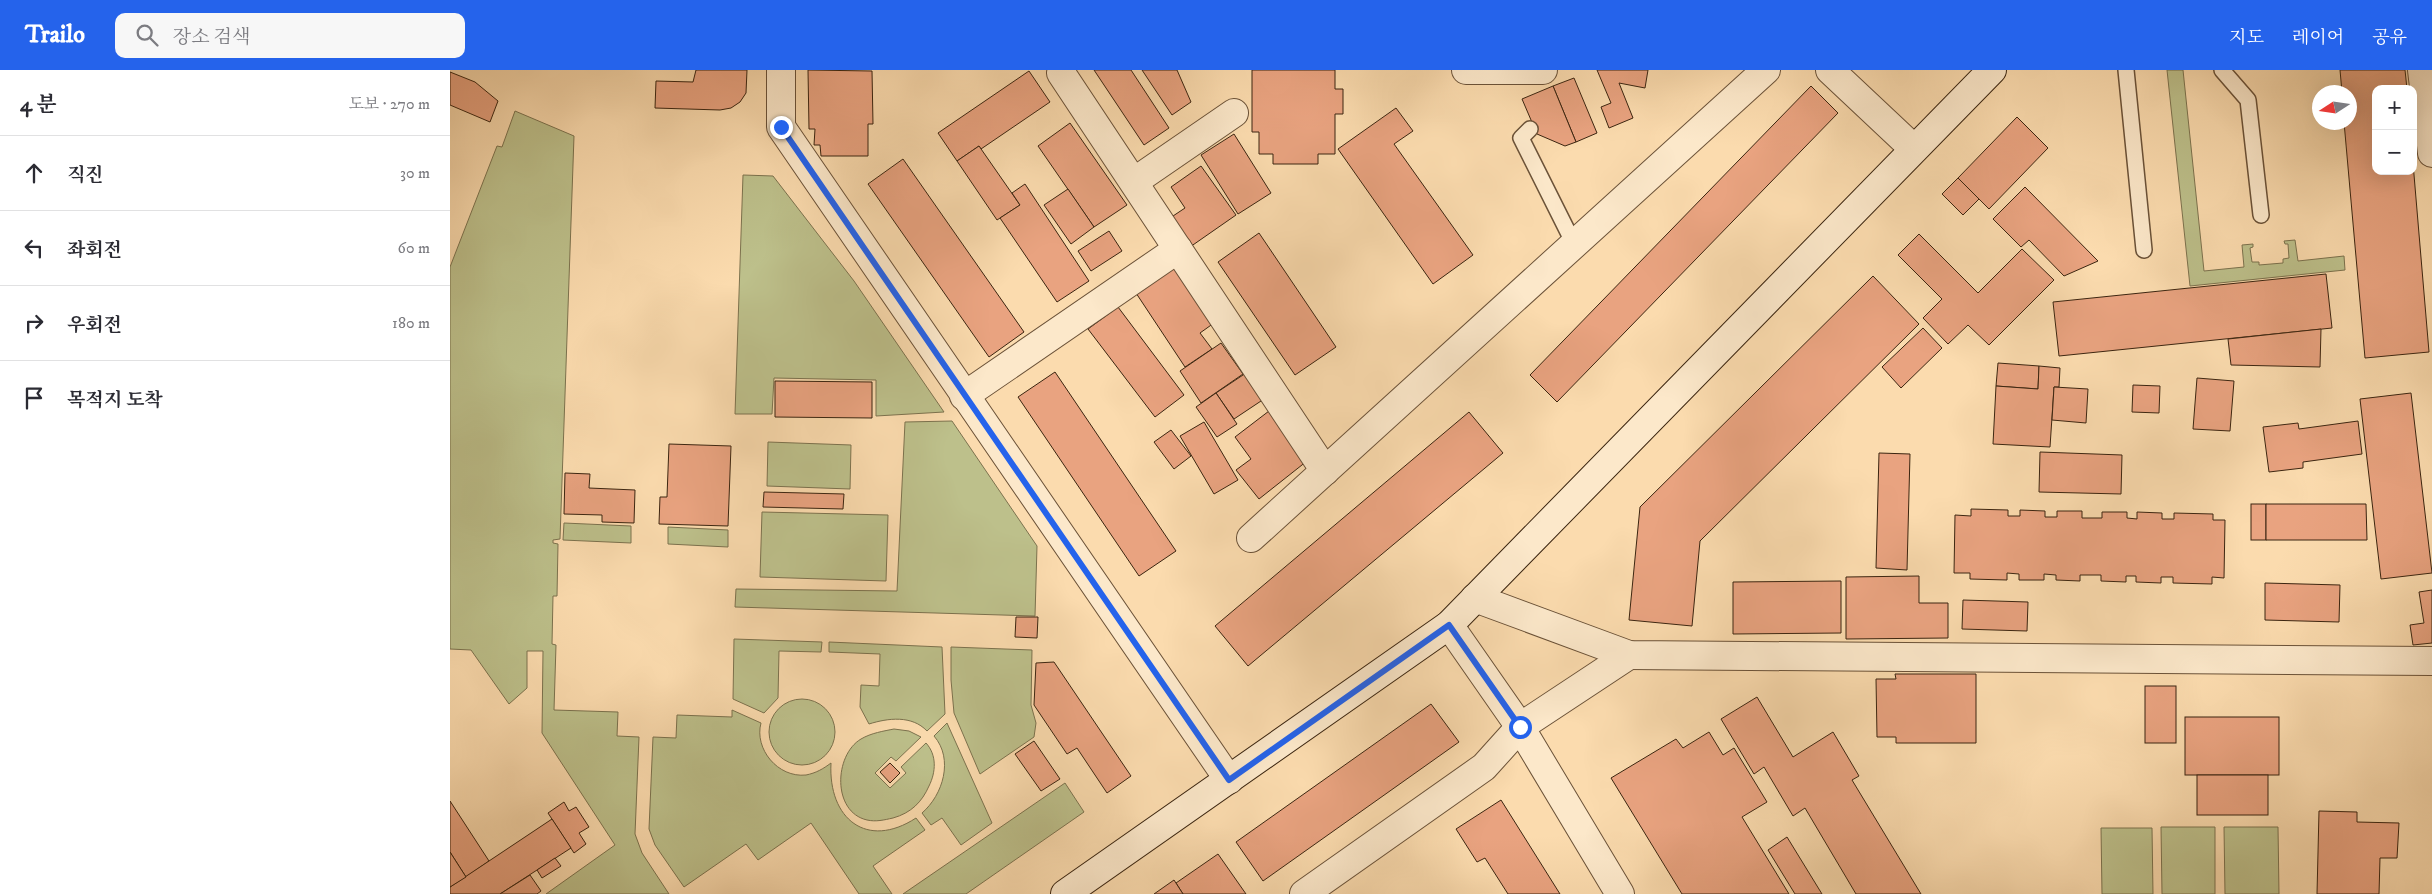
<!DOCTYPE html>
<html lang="ko">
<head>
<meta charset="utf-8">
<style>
  :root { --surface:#fff; --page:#f7f7f7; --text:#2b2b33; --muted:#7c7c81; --line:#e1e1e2; --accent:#2563eb }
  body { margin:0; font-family:"IM FELL DW Pica","Noto Serif KR",serif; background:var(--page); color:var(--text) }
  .controls { position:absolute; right:15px; top:15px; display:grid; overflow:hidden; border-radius:10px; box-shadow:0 5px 20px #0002 }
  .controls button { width:45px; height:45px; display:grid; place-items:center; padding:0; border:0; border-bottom:1px solid var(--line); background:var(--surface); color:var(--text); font:25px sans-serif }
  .compass { position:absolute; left:1862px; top:15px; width:45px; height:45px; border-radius:50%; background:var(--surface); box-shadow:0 5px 20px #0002; rotate:258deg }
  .stop { position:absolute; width:15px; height:15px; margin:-11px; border:4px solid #2563eb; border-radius:50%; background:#fff }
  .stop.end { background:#2563eb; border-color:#fff; box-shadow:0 1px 5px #0008 }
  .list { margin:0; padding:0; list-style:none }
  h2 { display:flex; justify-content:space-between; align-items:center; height:65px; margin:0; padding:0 20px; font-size:21px }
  h2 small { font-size:16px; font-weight:400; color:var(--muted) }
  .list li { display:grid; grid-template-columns:32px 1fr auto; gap:15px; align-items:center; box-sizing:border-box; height:75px; padding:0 20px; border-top:1px solid var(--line) }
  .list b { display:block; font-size:19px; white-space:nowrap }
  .list em { font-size:16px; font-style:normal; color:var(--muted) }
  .icon { flex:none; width:28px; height:28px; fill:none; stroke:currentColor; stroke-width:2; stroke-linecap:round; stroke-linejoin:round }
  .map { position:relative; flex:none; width:1982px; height:824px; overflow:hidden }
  header { display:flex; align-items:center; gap:30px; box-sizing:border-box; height:70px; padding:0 25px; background:var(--accent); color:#fff }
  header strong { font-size:24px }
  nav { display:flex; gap:28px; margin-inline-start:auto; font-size:18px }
  .search { width:350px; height:45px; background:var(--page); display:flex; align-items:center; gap:12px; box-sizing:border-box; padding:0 18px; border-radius:10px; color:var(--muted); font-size:19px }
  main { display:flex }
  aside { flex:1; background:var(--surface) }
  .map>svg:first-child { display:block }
  .green { fill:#bdc08b; stroke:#7c724e }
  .building { fill:#e9a380; stroke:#3b2510 }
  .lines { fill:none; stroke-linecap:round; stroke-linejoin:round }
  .service-casing { stroke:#6b5238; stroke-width:18 }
  .minor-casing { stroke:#6b5238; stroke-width:30 }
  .tertiary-casing { stroke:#6b5238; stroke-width:30 }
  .secondary-casing { stroke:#3b2510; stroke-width:30 }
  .service { stroke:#fce8ca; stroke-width:15 }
  .minor { stroke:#fce8ca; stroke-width:28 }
  .tertiary { stroke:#fce8ca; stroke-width:28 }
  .secondary { stroke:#fce8ca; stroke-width:28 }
  .route { stroke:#2563eb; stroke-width:6 }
</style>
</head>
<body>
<header>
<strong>Trailo</strong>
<div class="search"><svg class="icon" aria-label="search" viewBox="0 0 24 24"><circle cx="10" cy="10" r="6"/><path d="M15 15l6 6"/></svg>장소 검색</div>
<nav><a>지도</a><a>레이어</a><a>공유</a></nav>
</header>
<main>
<aside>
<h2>4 분<small>도보 · 270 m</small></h2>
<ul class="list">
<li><svg class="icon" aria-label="ahead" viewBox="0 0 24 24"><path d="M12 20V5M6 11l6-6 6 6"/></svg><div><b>직진</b></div><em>30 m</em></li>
<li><svg class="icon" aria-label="left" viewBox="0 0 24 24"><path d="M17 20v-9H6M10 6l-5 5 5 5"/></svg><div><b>좌회전</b></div><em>60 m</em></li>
<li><svg class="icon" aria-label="right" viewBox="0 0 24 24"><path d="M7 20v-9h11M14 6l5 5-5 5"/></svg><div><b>우회전</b></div><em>180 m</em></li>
<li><svg class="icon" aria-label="arrive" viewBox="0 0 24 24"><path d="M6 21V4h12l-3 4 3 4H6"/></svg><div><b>목적지 도착</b></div></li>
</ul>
</aside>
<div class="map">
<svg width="1982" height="824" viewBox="0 0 1982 824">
  <rect width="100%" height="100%" fill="#fbdbae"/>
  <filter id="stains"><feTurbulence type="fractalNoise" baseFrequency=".004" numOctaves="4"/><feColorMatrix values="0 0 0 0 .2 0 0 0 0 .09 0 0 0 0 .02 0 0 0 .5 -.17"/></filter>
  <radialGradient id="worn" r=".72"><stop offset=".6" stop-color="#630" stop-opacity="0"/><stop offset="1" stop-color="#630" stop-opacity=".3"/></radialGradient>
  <!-- green -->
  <g class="green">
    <path d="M1717,0H1733L1754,201L1794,197L1792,175L1803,174V177L1800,178L1802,192H1809V195L1833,193V189L1839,188L1838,174H1835L1834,171L1845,170L1848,191L1894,186L1895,200L1740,216Z"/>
    <path d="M65,41L124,66L110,469L103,470V473L108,474L107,526H103L102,574L106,575L104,640L168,642L167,666L189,667L185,764L192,783L219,824H96L165,775L92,663L93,581H77V618L59,634L21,580L0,579V197L47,76L52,77Z"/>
    <path d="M293,105L323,106L404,211L494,342L426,346V310L324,308L322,344H285Z"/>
    <path d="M502,351L587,476L585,546L285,537L286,519L447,521L455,352Z"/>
    <path d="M318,372L401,375L400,419L317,416Z"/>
    <path d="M312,442L438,445L436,511L310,507Z"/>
    <path d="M114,453L181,456V473L113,470Z"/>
    <path d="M218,457L278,460V477L218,474Z"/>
    <path d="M284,569L372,572L371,582L329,581L328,628L314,643L283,629Z"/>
    <path d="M379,572L492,577L495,644L477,661C462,645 438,648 419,654L410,637L411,615L429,616L430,584L379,582Z"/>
    <path d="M501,577L582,580L581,635L586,653L584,667L530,704L504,643L501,610Z"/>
    <circle cx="352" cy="662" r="33"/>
    <path d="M282,640L311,653C304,679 328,708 356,705C366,703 373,699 381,693C378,749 417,780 466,748L475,760L423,796L442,824H409L361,753L308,790L296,774L234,817L205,775L199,759L203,667L226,668L227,645L282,647Z"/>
    <path d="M497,653L542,753L511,775L492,748L481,755L472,743C493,725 504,689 484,666Z"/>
    <path d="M444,659L459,661L471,667L446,691L441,687L425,703L440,718L456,703L451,697L476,673C487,685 486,702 479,716C472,732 461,743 443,748C434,750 426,752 417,750C382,742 384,685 411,669C421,663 434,661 444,659Z"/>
    <path d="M615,713L634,742L516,824H453Z"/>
    <path d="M1711,757H1765V824H1712Z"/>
    <path d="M1774,757H1828L1829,824H1775Z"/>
    <path d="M1651,758H1702L1703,824H1652Z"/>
  </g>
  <!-- building -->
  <g class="building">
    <path d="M297,0L296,23L290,32L281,38L270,40L205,38L206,11L243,12L246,0Z"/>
    <path d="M358,0L422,1L423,54H418V86H371L370,75H364L365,59H359Z"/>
    <path d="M644,0H681L719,58L694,75Z"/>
    <path d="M692,0H727L741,32L722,45Z"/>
    <path d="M802,0H885V19H893V44H885V84H868V94H823V84H809V62H802Z"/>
    <path d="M1147,0H1198L1195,18L1169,13L1183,48L1159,58L1151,37L1161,33Z"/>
    <path d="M1890,0H1955L1957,19H1926V101H1963V93L1979,282L1915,288L1894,52H1900V22H1892Z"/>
    <path d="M579,1L600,32L531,79L529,76L507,91L488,63Z"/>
    <path d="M0,2L25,12L48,31L40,52L0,35Z"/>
    <path d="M1124,8L1147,63L1126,72L1103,16Z"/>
    <path d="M1103,16L1126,72L1115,76L1087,64L1072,29Z"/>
    <path d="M1361,16L1388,43L1107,332L1080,305Z"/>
    <path d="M946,38L963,61L944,74L1023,185L983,214L888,79Z"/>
    <path d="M1567,47L1598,78L1539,139L1508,108Z"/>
    <path d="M620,53L677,135L644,157L588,76Z"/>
    <path d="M784,64L821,123L788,144L751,85Z"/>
    <path d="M529,76L570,135L547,150L507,91Z"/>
    <path d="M453,89L574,262L539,287L418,114Z"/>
    <path d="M751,96L786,145L740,177L720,148L735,138L721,117Z"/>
    <path d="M1508,108L1529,129L1513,145L1492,124Z"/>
    <path d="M575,114L639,211L607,232L550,148L570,135L562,123Z"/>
    <path d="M1575,117L1648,191L1614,206L1579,170L1571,177L1543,149Z"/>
    <path d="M618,119L644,157L621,174L594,135Z"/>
    <path d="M659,161L672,181L641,201L628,181Z"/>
    <path d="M809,163L886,277L845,305L768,192Z"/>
    <path d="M1469,164L1528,223L1572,179L1604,210L1539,275L1518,255L1498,274L1473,248L1492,229L1448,185Z"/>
    <path d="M725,193L764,253L750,263L762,279L735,297L684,220Z"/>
    <path d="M1876,204L1882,258L1609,286L1603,232Z"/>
    <path d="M1423,206L1469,254L1250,471L1242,556L1179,550L1190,437Z"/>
    <path d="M668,237L734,325L705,347L638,259Z"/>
    <path d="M1473,258L1492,278L1451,318L1432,297Z"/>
    <path d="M1871,259L1870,297L1781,295L1778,269Z"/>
    <path d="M771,273L793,304L751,333L730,301Z"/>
    <path d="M1548,293L1589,296L1588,319L1546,316Z"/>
    <path d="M1589,296L1610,298L1609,317H1604L1600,377L1543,374L1546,316L1588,319Z"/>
    <path d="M605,302L726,481L689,506L568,327Z"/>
    <path d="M796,303L814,329L784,349L766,323Z"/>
    <path d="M1747,308L1784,311L1780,361L1743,359Z"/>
    <path d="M325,311L422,312V348L325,347Z"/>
    <path d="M1683,315L1710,316L1709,343L1682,342Z"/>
    <path d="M1604,317L1638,319L1636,353L1602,350Z"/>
    <path d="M766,323L787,354L767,367L746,337Z"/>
    <path d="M1961,323L1982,503L1931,509L1910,329Z"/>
    <path d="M819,341L857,391L809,429L786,400L801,389L785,367Z"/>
    <path d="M1019,342L1053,383L798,596L765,556Z"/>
    <path d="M1908,351L1912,384L1853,392V398L1819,402L1813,357L1848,353L1849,359Z"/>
    <path d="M754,352L788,410L764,424L730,366Z"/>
    <path d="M721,360L741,386L724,399L704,372Z"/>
    <path d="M219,374L281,376L278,456L209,454L210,427H217Z"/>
    <path d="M1590,382L1672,385L1671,424L1589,422Z"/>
    <path d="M1429,383L1460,384L1457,500L1426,498Z"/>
    <path d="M115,403L140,404L139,418L185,420L184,453L152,452V445L114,444Z"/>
    <path d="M314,422L394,424L393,439L313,437Z"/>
    <rect x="1801" y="434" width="15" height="36"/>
    <path d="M1816,434H1916L1917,470H1816Z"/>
    <path d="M1521,439L1558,440V446H1570V440L1595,441V447H1607V441H1632V448H1652V442H1677V448L1687,449V442L1712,443V449H1724V443L1763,444V450H1775L1774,508L1762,507V514L1723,513V507H1711V513L1686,512V506H1676V512L1651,511V505H1630V511L1606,510V505L1594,504V510H1569V504L1557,503V510L1520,509V503H1504L1505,445L1521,446Z"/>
    <path d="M1469,506V533H1498V568L1396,569V507Z"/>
    <path d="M1391,511V563L1283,564V512Z"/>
    <path d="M1815,513L1890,515L1889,552L1815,550Z"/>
    <path d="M1982,520V573L1963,575L1960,555L1974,553L1969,522Z"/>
    <path d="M1513,530L1578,532L1577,561L1512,559Z"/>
    <path d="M566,547H588L587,568L565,567Z"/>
    <path d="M604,592L681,706L657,723L627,678L617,684L584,635L586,593Z"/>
    <path d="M1445,604H1526V673H1446V667H1427L1426,609H1446Z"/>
    <rect x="1695" y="616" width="31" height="57"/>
    <path d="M1307,627L1343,687L1383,662L1409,706L1402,710L1471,824H1406L1355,738L1343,746L1314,697L1304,704L1271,649Z"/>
    <path d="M981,634L1009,672L813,811L786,772Z"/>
    <rect x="1735" y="647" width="94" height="58"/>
    <path d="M1259,662L1273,685L1284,678L1317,732L1292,747L1339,824H1232L1161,708L1226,669L1233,678Z"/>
    <path d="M584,671L610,709L591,721L565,684Z"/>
    <path d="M440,693L450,703L440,713L430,702Z"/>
    <rect x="1747" y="705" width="71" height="40"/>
    <path d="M1051,730L1110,824H1058L1035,788L1027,792L1006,759Z"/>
    <path d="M0,731L39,791L16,807L0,782Z"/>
    <path d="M114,732L119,741L126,737L139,757L129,763L136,774L124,783L98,743Z"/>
    <path d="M1869,741L1907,742V752L1949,753L1947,788H1930L1929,824H1867Z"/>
    <path d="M102,749L121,778L50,824H0V817Z"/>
    <path d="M1337,767L1372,824H1345L1318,780Z"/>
    <path d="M0,782L16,807L0,817Z"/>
    <path d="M768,784L796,824H733L726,813Z"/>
    <path d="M105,788L111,796L92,808L87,800Z"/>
    <path d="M80,805L91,821L87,824H50Z"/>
    <path d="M724,810L733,824H704Z"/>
  </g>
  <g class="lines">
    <defs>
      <g id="service">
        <path d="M1676,0L1694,180"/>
        <path d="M1772,0L1798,30L1811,145"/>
        <path d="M1080,59L1071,68L1124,174"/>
      </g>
      <g id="minor">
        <path d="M331,0V57L779,710"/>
        <path d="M1016,0H1093"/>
        <path d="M1380,0L1464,79"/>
        <path d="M611,3L875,401"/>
        <path d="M685,111L784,43"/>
        <path d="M514,326L728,179"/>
        <path d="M801,468L1316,0"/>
        <path d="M1025,528L1179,585L1982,591"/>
        <path d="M854,824L1034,697L1070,657L1179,585"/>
      </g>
      <g id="tertiary">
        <path d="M1972,0L1982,83"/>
        <path d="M999,555L1070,657L1170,824"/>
      </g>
      <path id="secondary" d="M615,824L999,555L1542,0"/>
    </defs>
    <!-- service casing -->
    <use href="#service" class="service-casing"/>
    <!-- minor casing -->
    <use href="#minor" class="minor-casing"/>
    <!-- tertiary casing -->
    <use href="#tertiary" class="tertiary-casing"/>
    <!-- secondary casing -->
    <use href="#secondary" class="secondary-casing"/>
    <!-- service -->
    <use href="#service" class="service"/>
    <!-- minor -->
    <use href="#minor" class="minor"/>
    <!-- tertiary -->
    <use href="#tertiary" class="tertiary"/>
    <!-- secondary -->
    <use href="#secondary" class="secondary"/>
  </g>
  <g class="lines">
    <!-- route -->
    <path class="route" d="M331,57L779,710L999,555L1070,657"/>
  </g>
  <rect width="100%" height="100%" filter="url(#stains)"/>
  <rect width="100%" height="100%" fill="url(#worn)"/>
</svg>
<div class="controls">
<button>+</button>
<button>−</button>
</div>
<svg class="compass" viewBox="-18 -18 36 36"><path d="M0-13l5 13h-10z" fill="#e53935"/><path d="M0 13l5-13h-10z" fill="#7c7c81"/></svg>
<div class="stop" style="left:1070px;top:657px"></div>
<div class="stop end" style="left:331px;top:57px"></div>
</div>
</main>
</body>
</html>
